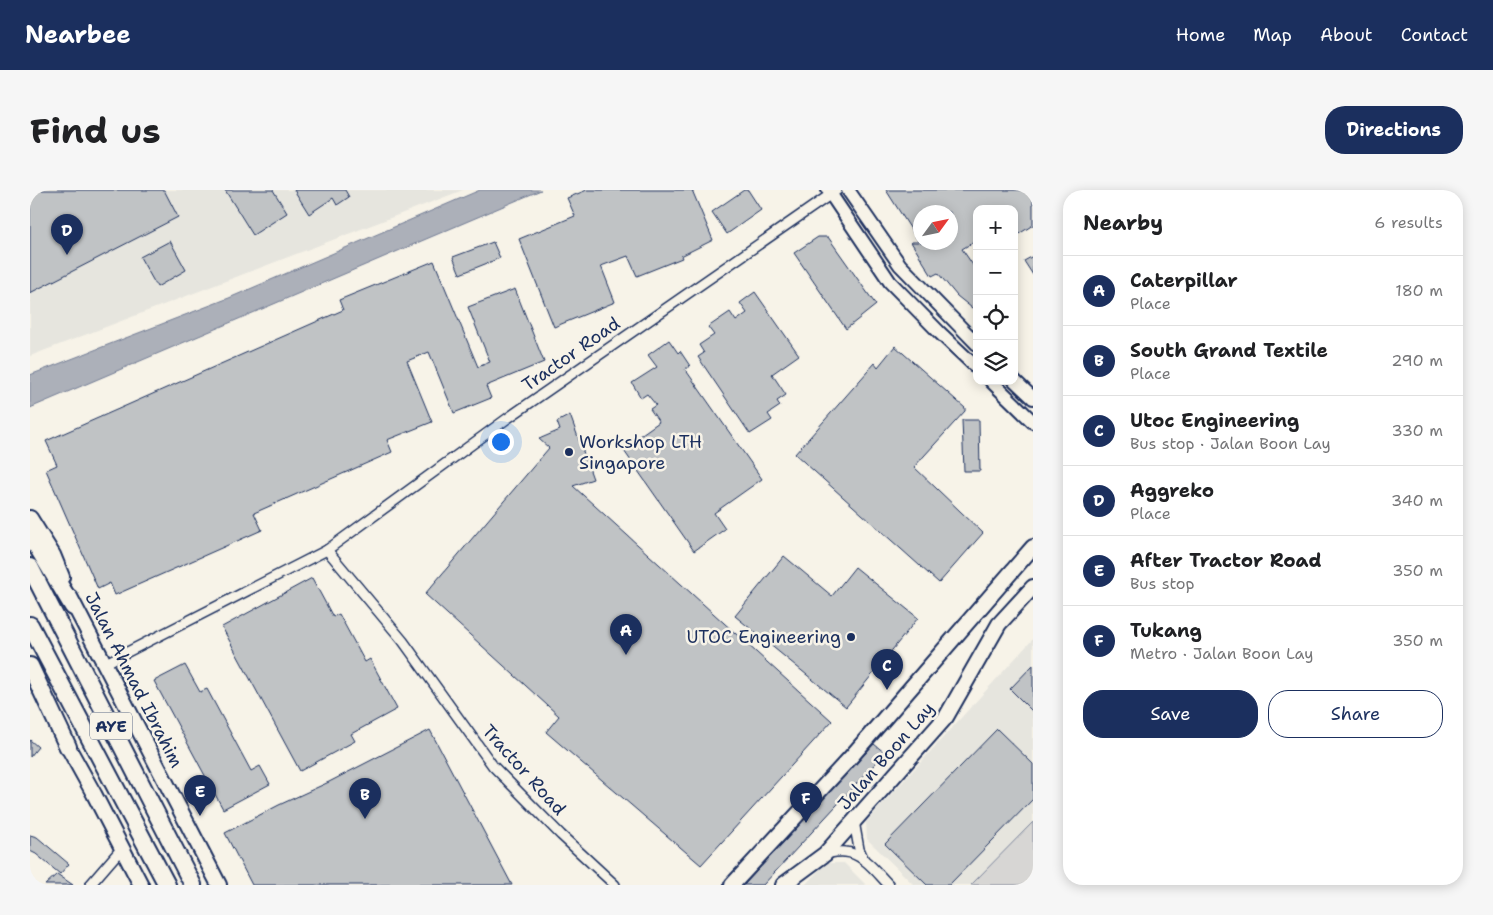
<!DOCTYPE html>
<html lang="en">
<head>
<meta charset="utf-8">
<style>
  :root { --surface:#fff; --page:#f6f6f6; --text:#202124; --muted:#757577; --line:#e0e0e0; --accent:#1b2f5e }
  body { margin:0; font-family:"Shantell Sans",sans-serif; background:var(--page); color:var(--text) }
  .controls { position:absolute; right:15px; top:15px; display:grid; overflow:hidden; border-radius:10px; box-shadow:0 2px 12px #0003 }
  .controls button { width:45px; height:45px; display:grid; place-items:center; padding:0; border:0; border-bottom:1px solid var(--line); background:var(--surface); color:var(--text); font:25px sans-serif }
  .compass { position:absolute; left:883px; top:15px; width:45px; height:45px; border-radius:50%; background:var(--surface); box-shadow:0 2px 12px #0003; rotate:57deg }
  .you { position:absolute; left:470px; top:251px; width:18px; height:18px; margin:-12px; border:4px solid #fff; border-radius:50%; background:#1a73e8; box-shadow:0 0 0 8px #1a73e833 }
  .badge { display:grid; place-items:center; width:32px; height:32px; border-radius:50%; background:var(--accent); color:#fff; font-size:16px; font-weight:700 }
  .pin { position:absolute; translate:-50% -41px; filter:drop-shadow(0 1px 2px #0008) }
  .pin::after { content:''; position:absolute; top:26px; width:18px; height:15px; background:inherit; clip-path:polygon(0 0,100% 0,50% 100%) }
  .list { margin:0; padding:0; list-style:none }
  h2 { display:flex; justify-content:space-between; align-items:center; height:65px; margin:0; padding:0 20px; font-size:21px }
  h2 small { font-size:16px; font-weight:400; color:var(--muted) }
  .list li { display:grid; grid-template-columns:32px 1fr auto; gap:15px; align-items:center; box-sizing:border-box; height:70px; padding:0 20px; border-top:1px solid var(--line) }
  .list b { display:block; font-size:19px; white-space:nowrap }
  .list p { margin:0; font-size:16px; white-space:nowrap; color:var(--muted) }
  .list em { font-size:16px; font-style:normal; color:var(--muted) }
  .actions { display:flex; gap:10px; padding:15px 20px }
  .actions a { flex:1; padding:11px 0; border:1px solid var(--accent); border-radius:20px; text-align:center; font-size:18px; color:var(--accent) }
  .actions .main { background:var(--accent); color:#fff }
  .icon { flex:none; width:28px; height:28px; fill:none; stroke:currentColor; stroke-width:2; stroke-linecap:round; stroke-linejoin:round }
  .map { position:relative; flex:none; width:1003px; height:695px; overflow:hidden; border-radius:20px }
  header { display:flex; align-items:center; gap:30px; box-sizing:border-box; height:70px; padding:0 25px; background:var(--accent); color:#fff }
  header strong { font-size:24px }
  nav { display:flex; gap:28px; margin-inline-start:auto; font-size:18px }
  .intro { display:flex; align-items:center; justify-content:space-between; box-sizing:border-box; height:120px; padding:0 30px }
  h1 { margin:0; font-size:35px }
  .button { padding:12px 22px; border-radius:20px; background:var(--accent); color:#fff; font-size:18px; font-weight:700 }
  main { display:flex; gap:30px; padding:0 30px }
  aside { flex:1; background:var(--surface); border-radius:20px; box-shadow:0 2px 12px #0003 }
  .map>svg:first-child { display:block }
  .built { fill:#e6e5de }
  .green { fill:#d7d6d4; stroke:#798299 }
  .water { fill:#acb0b9; stroke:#727c95 }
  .building { fill:#c0c3c5; stroke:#1b2f5e; fill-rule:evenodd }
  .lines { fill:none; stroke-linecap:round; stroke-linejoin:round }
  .minor-casing { stroke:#1b2f5e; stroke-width:12 }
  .secondary-casing { stroke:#1b2f5e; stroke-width:16 }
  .primary-casing { stroke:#1b2f5e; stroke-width:18 }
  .motorway-casing { stroke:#1b2f5e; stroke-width:20 }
  .minor { stroke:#f7f3e8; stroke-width:9 }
  .secondary { stroke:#f7f3e8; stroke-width:12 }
  .primary { stroke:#f7f3e8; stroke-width:14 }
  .motorway { stroke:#f7f3e8; stroke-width:16 }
  .poi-dot { fill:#1b2f5e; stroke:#f7f3e8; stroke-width:2 }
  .labels { text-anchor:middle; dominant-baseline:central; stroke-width:5; stroke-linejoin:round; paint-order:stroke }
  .shield { fill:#f7f3e8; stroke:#5d6a87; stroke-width:1 }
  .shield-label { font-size:16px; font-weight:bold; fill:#1b2f5e }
  .street-label { font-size:18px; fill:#1b2f5e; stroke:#f7f3e8 }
  .poi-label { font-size:18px; fill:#1b2f5e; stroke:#f7f3e8; text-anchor:start }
</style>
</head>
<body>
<header>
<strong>Nearbee</strong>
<nav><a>Home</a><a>Map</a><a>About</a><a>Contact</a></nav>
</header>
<div class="intro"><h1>Find us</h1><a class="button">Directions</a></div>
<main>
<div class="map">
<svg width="1003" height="695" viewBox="0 0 1003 695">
  <rect width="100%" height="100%" fill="#f7f3e8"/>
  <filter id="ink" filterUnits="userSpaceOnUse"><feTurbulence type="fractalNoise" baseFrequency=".02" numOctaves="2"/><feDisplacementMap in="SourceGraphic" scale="10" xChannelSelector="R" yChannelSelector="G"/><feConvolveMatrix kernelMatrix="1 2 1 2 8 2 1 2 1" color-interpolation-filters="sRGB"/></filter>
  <g filter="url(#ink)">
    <!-- built -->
    <g class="built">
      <path d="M0,0H433L0,166Z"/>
      <path d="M1003,449V632L941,695H884L837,649L836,632Z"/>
      <path d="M796,673H814L836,695H775Z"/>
    </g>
    <!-- green -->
    <path class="green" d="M1003,632V695H941Z"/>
    <!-- water -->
    <path class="water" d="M450,0H511L0,218V185L199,108Z"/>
    <!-- building -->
    <g class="building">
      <path d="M0,0H134L148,27L0,103Z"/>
      <path d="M195,0H243L257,23L223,45Z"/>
      <path d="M264,0H315L319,7L307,15L303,8L279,24Z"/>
      <path d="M557,0H662L683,50L651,66L652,68L607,86L598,66L571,76L585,112L524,137L489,49L545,26L537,8Z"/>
      <path d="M714,0H718L731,20L697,44L682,22Z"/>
      <path d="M856,0H1003V35L984,47V19H947V50L932,59L947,81V115L942,118L927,106L908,83L902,86L881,52H889ZM890,22H920V52H890Z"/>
      <path d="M788,47H798L846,115L816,139L764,63Z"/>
      <path d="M140,51L156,80L127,97L110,67Z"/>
      <path d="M463,52L470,68L430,84L423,67Z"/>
      <path d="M1003,66V85L994,71Z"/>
      <path d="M404,71L448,177L460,172L438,117L485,99L514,172L456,196L461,208L424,223L399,162L377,171L402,232L357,250L362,262L224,323L232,340L85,405L80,393L68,399L16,280L27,275L16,251L313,120L309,110Z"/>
      <path d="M725,102L769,165L742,184L756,205L747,211L750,216L738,224L742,230L720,244L668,167L674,163L669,155L684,145L678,137L700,122L706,131L717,123L710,113Z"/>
      <path d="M639,150L648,163L650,161L660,176L655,179L732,289L684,323L695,339L664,361L592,258L629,232L620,219L626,215L617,204L611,208L602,193L627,177L618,165Z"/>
      <path d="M865,156L935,218V221L884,277L953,343L909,393L765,264L845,173L848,177Z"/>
      <path d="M540,225L563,289L543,296L802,531L671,675L516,542L529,526L395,404L519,258L509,249L530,240L527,232Z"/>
      <path d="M932,230H949L950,281H934Z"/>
      <path d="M754,366L802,406L825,377L888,428L816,517L705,426Z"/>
      <path d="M282,388L303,427L309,424L335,472L340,469L367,519L321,544L325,551L270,581L192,437Z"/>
      <path d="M155,475L170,502L177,499L221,581L230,576L240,594L193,619L124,491Z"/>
      <path d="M1003,475V522L980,499Z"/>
      <path d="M967,539L1003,574V609L919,695H897L855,654Z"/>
      <path d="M400,540L482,695H222L195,643L249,615L299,592Z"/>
      <path d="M0,550L8,557L0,567Z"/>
      <path d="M844,554L855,563L733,695H714Z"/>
      <path d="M0,645L7,647L39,674L30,684L6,664L0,661Z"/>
      <path d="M27,684L43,695H15Z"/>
    </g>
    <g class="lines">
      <defs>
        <g id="minor">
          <path d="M297,360L373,451L463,576L531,645L585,695"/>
          <path d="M74,474L297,360L478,228L807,0"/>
          <path d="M824,631L829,659L834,670"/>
          <path d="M795,664C801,663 809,661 815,662C833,663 847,683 859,695"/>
          <path d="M60,695L92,658"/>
        </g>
        <g id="secondary">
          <path d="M798,0L860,92L909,142L947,178"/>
          <path d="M818,0L870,75L947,154"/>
          <path d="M984,190L1003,208"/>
          <path d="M961,191L1003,232"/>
        </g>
        <g id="primary">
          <path d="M0,328L23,365L32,387"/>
          <path d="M40,407L189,695"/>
          <path d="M33,548L64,604L111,695"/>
          <path d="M702,695L820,568L1003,357"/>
          <path d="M753,695L795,664L916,527L969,434L1003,397"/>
        </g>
        <g id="motorway">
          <path d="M0,345L43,417"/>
          <path d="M0,377L163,695"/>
          <path d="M0,435L137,695"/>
          <path d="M0,476L38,557"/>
        </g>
      </defs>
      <!-- minor casing -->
      <use href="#minor" class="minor-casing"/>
      <!-- secondary casing -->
      <use href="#secondary" class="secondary-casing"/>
      <!-- primary casing -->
      <use href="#primary" class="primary-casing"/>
      <!-- motorway casing -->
      <use href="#motorway" class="motorway-casing"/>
      <!-- minor -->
      <use href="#minor" class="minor"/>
      <!-- secondary -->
      <use href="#secondary" class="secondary"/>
      <!-- primary -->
      <use href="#primary" class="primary"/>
      <!-- motorway -->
      <use href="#motorway" class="motorway"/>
    </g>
  </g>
  <!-- markers -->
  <g class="poi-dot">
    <circle cx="539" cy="262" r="5"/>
    <circle cx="821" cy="447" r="5"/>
  </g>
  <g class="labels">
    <!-- shield labels -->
    <rect class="shield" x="60" y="522.5" width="42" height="27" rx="4"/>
    <g class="shield-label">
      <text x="81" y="536">AYE</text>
    </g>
    <!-- street labels -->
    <g class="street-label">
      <text transform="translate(541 164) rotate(-35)">Tractor Road</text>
      <text transform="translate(104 490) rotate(63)">Jalan Ahmad Ibrahim</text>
      <text transform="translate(856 566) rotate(-49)">Jalan Boon Lay</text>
      <text transform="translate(494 580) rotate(48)">Tractor Road</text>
    </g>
    <!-- poi labels -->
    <g class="poi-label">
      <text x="549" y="252">Workshop LTH<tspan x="549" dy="21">Singapore</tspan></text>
      <text x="811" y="447" text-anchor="end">UTOC Engineering</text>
    </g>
  </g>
</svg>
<div class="controls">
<button>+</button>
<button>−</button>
<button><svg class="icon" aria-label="locate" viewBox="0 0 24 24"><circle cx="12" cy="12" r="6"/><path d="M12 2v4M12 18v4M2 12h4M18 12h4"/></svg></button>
<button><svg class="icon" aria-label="layers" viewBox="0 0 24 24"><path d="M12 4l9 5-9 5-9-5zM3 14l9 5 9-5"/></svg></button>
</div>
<svg class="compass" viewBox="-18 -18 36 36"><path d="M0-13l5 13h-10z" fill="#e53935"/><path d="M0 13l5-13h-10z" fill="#757577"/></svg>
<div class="you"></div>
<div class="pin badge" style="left:596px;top:465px">A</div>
<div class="pin badge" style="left:335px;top:629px">B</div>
<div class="pin badge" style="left:857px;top:500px">C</div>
<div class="pin badge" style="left:37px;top:65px">D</div>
<div class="pin badge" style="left:170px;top:626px">E</div>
<div class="pin badge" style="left:776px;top:633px">F</div>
</div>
<aside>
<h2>Nearby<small>6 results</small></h2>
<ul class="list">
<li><span class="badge">A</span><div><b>Caterpillar</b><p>Place</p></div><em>180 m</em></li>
<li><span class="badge">B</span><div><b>South Grand Textile</b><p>Place</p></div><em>290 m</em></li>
<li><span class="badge">C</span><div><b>Utoc Engineering</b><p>Bus stop · Jalan Boon Lay</p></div><em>330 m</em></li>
<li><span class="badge">D</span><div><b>Aggreko</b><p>Place</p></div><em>340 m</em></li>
<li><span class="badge">E</span><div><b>After Tractor Road</b><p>Bus stop</p></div><em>350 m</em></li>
<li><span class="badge">F</span><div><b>Tukang</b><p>Metro · Jalan Boon Lay</p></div><em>350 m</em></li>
</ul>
<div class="actions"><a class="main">Save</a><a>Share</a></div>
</aside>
</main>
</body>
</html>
